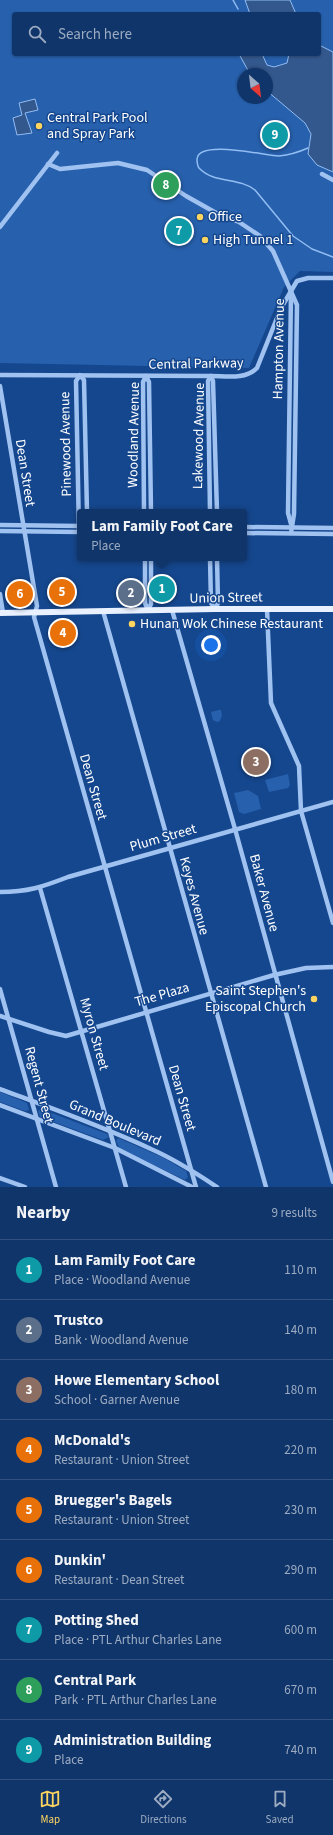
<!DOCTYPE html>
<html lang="en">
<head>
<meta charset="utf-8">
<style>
  :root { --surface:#10356a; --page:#193d70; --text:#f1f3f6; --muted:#9cabc1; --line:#30507e; --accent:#ffd55f }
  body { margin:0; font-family:"Source Sans 3",sans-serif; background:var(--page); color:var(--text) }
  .compass { position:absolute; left:237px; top:68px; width:36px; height:36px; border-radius:50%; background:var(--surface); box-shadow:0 1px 3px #0004; rotate:152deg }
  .you { position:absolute; left:211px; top:645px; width:14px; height:14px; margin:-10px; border:3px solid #fff; border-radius:50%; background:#1a73e8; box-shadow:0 0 0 6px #1a73e833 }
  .badge { display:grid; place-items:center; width:26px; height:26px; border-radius:50%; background:var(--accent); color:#fff; font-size:13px; font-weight:700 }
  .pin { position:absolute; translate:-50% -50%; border:2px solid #fff; box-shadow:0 1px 4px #0006 }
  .popup { position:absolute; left:77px; top:509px; width:170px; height:52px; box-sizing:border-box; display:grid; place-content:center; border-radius:4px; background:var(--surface); filter:drop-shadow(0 1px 3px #0005); font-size:13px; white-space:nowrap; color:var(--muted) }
  .popup b { font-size:15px; color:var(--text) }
  .popup::after { content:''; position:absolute; left:50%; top:100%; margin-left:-8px; border:8px solid transparent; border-top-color:var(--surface) }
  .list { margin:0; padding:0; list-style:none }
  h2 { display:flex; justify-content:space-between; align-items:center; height:52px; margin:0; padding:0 16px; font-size:17px }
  h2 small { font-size:13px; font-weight:400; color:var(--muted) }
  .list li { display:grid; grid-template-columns:26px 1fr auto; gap:12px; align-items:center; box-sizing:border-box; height:60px; padding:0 16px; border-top:1px solid var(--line) }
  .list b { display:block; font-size:15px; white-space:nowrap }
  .list p { margin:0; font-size:13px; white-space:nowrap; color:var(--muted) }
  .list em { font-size:13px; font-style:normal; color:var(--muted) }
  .icon { flex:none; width:22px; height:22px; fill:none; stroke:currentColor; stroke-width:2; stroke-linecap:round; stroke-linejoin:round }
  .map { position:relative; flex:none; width:333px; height:1187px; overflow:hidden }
  .search { position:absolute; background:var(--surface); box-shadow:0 1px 3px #0004; left:12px; right:12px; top:12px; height:44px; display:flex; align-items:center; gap:10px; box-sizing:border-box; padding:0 14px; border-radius:4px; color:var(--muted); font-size:15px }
  .sheet { height:592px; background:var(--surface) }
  nav { display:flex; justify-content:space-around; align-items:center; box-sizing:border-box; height:56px; border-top:1px solid var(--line); background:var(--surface); font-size:11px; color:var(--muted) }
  nav a { display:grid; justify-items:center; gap:2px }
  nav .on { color:var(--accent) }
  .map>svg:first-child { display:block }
  .green { fill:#2760ad; fill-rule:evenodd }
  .water { fill:#33588d; stroke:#92bdf3 }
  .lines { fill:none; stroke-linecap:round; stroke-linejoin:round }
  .stream { stroke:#92bdf3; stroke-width:1.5 }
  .minor { stroke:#a0c2f0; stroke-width:4.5 }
  .major { stroke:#e9f1ff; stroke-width:6 }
  .poi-dot { fill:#ffd55f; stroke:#15478e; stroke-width:1.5 }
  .labels { text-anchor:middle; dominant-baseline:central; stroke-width:3; stroke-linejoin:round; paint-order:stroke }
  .poi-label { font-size:14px; fill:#fff; stroke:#15478e; text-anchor:start }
  .street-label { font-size:14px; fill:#fff; stroke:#15478e }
</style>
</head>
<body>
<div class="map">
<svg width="333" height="1187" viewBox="0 0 333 1187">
  <rect width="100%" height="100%" fill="#15478e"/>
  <!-- green -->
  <g class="green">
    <path d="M0,0H333V272L300,271L284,287L249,368L0,363ZM14,14H319V54H14ZM243,74H267V98H243Z"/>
    <path d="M219,710H221L222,715L220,721L217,722L213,720L211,712Z"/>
    <path d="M288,774L290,785L288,788L269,792L265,780Z"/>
    <path d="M248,790L258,796L261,809L244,814L239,812L234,793Z"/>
    <path d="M0,1092L27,1103L29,1110L25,1111L0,1102Z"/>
    <path d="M41,1109L107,1134L109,1137L103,1140L40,1117L38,1111Z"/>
    <path d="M118,1138L162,1157L186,1171L188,1177L185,1180L120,1149L116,1141Z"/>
  </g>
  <!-- water -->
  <g class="water">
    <path d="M245,0H290L296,14H250Z"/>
    <path d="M319,45L333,52V172L317,165L308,154L311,134L305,123L267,91V74H250L239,54H262L267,65L274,67L287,63L289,54H319Z"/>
    <path d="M35,99L38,110L25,113L32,133L17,135L13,118L22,115L19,103Z"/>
  </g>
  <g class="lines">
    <!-- stream -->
    <g class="stream">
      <path d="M233,0L238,9"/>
      <path d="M308,148C299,152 289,155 279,156C266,156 199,139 197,159C197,163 197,165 199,168C214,184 239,177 255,190L293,236L312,249L333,257"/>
    </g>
    <!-- minor -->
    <g class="minor">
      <path d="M48,164L60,169L118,163L147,170L186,196L218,214L239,222L260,236L273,251L297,305L294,514L291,533"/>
      <path d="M322,174L333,180"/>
      <path d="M0,227L57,153"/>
      <path d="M291,292L288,513L291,524"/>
      <path d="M0,375L211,376C226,376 245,380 257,368L281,308L297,281L308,278H333"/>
      <path d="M146,376L149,382L151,512"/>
      <path d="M211,376L213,381L217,512"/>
      <path d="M0,386L37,606L34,617L196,1187"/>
      <path d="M144,512L143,382L146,376"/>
      <path d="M210,512L208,381L211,376"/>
      <path d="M0,525L80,526"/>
      <path d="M244,527L333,528"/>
      <path d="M0,531L80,532"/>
      <path d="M79,532L76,381L80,375L84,380L87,512"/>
      <path d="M244,533L333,534"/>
      <path d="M145,558V603L148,610"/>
      <path d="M210,558L211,603L215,609"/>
      <path d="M0,594L3,613"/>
      <path d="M215,609L218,603L217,558"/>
      <path d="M267,609L271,703L299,766L301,811L333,923"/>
      <path d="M148,610L151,604V558"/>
      <path d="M172,610L235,829L333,1182"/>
      <path d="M103,611L266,1187"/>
      <path d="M40,888L126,1187"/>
      <path d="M0,892C28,892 42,887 68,877L333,802"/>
      <path d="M0,989L56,1187"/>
      <path d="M0,1016L49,1032L66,1036L274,975L306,968L333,967"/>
      <path d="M0,1089C51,1108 102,1126 151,1149C174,1159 196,1173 217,1187"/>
      <path d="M0,1105L115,1148L192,1187"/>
      <path d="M0,1178L25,1187"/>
    </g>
    <!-- major -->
    <path class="major" d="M0,613L215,609H333"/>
  </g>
  <!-- markers -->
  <g class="poi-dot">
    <circle cx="39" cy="126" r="4"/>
    <circle cx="200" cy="217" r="4"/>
    <circle cx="205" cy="240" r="4"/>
    <circle cx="132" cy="624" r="4"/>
    <circle cx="314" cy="999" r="4"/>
  </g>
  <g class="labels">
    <!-- poi labels -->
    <g class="poi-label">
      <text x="47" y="118">Central Park Pool<tspan x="47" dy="16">and Spray Park</tspan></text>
      <text x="208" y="217">Office</text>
      <text x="213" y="240">High Tunnel 1</text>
      <text x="140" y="624">Hunan Wok Chinese Restaurant</text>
      <text x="306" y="991" text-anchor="end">Saint Stephen's<tspan x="306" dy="16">Episcopal Church</tspan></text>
    </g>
    <!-- street labels -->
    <g class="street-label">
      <text transform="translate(279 349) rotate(-89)">Hampton Avenue</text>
      <text transform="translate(196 364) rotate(-1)">Central Parkway</text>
      <text transform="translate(134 435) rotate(-89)">Woodland Avenue</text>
      <text transform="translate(199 436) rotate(-89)">Lakewood Avenue</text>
      <text transform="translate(66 444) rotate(-91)">Pinewood Avenue</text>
      <text transform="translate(25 473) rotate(81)">Dean Street</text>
      <text transform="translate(226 598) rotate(-1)">Union Street</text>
      <text transform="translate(93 787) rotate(74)">Dean Street</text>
      <text transform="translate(163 838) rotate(-16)">Plum Street</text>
      <text transform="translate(264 893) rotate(75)">Baker Avenue</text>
      <text transform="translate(194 896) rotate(75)">Keyes Avenue</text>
      <text transform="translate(162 995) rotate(-16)">The Plaza</text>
      <text transform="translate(94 1034) rotate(74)">Myron Street</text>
      <text transform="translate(39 1085) rotate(75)">Regent Street</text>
      <text transform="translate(182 1098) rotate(74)">Dean Street</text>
      <text transform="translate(115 1123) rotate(23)">Grand Boulevard</text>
    </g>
  </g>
</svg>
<svg class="compass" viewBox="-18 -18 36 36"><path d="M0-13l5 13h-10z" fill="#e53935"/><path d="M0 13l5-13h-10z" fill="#9cabc1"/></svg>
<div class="you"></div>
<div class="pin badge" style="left:162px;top:589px;background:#0f9aa8">1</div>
<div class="popup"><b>Lam Family Foot Care</b>Place</div>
<div class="pin badge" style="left:131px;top:593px;background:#5c6f8a">2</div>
<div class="pin badge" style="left:256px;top:762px;background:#8d6e63">3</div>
<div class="pin badge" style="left:63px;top:633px;background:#e8710a">4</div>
<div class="pin badge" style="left:62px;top:592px;background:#e8710a">5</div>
<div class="pin badge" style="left:20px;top:594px;background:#e8710a">6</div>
<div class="pin badge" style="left:179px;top:231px;background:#0f9aa8">7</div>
<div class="pin badge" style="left:166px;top:185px;background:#2e9e5b">8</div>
<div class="pin badge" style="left:275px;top:135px;background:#0f9aa8">9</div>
<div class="search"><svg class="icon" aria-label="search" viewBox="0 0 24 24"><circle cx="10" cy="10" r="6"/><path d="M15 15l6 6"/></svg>Search here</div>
</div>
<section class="sheet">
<h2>Nearby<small>9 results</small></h2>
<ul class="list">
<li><span class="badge" style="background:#0f9aa8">1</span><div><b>Lam Family Foot Care</b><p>Place · Woodland Avenue</p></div><em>110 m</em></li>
<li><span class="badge" style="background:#5c6f8a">2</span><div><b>Trustco</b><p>Bank · Woodland Avenue</p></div><em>140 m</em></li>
<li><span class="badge" style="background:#8d6e63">3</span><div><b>Howe Elementary School</b><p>School · Garner Avenue</p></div><em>180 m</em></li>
<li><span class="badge" style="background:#e8710a">4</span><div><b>McDonald's</b><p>Restaurant · Union Street</p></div><em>220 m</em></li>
<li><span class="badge" style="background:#e8710a">5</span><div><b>Bruegger's Bagels</b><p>Restaurant · Union Street</p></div><em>230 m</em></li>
<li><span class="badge" style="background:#e8710a">6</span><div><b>Dunkin'</b><p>Restaurant · Dean Street</p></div><em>290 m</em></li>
<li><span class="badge" style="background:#0f9aa8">7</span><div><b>Potting Shed</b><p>Place · PTL Arthur Charles Lane</p></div><em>600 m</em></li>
<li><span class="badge" style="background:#2e9e5b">8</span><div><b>Central Park</b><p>Park · PTL Arthur Charles Lane</p></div><em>670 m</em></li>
<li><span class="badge" style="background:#0f9aa8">9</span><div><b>Administration Building</b><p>Place</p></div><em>740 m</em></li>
</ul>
</section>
<nav>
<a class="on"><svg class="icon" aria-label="map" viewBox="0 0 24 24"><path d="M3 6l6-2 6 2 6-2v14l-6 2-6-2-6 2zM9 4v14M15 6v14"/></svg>Map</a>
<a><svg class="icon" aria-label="directions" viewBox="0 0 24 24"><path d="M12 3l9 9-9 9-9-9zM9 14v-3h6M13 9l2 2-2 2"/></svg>Directions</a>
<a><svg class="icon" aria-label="saved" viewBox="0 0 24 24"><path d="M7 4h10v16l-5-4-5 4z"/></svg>Saved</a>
</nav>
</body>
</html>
